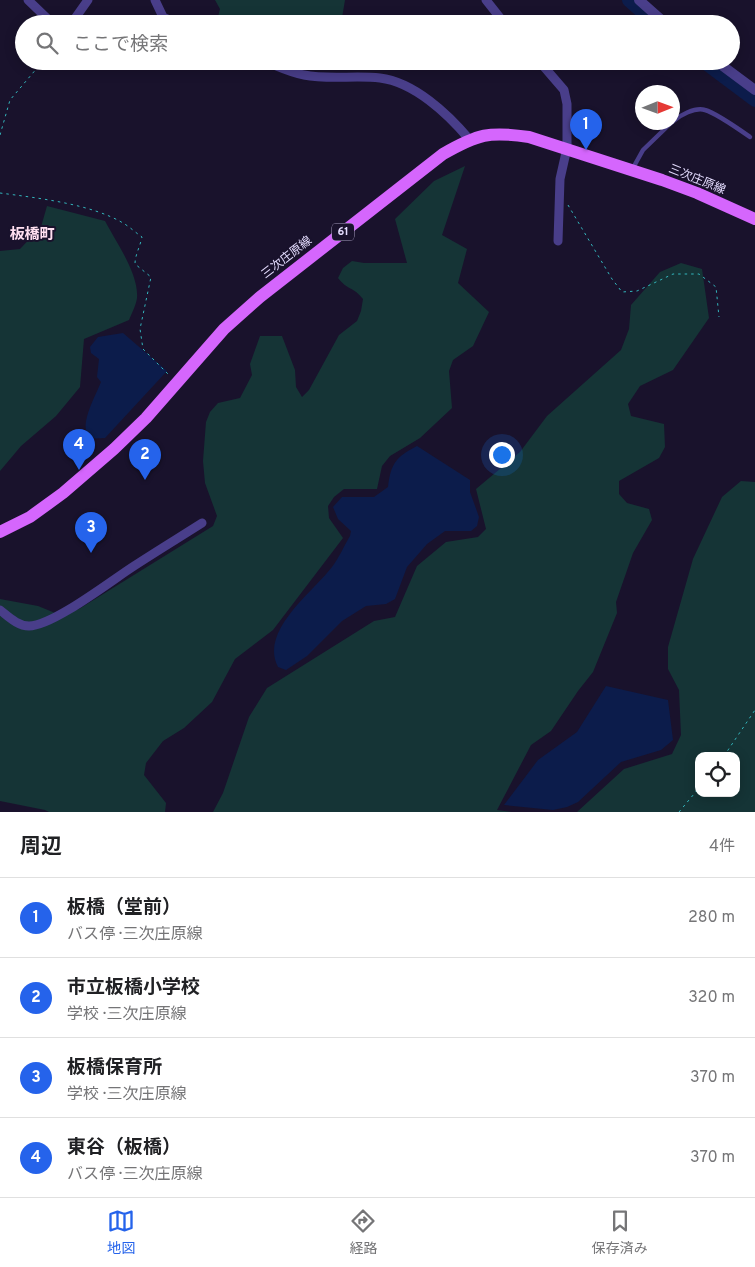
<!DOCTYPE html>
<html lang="ja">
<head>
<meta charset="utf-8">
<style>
  :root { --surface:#fff; --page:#f6f6f6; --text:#202124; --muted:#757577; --line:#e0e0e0; --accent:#2563eb }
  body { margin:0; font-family:Overpass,"Noto Sans JP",sans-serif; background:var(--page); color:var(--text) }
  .controls { position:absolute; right:15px; bottom:15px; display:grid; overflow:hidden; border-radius:10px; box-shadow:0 2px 12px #0003 }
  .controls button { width:45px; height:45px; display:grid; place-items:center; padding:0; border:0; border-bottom:1px solid var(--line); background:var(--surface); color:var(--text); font:25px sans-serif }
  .compass { position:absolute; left:635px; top:85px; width:45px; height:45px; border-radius:50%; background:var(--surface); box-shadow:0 2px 12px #0003; rotate:89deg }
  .you { position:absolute; left:501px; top:454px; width:18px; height:18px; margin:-12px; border:4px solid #fff; border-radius:50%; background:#1a73e8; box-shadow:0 0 0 8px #1a73e833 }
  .badge { display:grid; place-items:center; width:32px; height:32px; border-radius:50%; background:var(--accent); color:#fff; font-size:16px; font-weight:700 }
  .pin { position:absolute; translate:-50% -41px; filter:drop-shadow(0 1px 2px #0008) }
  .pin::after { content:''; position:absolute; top:26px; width:18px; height:15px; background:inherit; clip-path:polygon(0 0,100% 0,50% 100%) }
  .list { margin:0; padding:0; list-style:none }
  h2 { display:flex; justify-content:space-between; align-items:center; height:65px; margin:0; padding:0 20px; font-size:21px }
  h2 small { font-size:16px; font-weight:400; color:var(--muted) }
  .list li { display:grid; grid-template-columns:32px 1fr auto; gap:15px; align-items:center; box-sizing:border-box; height:80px; padding:0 20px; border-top:1px solid var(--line) }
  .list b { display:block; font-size:19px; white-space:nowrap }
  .list p { margin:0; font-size:16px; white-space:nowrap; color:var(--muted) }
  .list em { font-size:16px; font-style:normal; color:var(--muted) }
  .icon { flex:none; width:28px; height:28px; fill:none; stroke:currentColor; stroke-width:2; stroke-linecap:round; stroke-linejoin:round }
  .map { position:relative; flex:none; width:755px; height:812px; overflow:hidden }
  .search { position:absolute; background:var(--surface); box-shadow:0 2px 12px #0003; left:15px; right:15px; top:15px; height:55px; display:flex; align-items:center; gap:12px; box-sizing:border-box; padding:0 18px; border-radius:28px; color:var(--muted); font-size:19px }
  .sheet { height:385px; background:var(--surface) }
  nav { display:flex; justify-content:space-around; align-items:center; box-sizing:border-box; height:70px; border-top:1px solid var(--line); background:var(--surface); font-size:14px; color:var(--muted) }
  nav a { display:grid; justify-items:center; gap:2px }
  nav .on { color:var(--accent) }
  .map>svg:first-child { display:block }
  .green { fill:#153436; fill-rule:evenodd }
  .water { fill:#0c1c4b }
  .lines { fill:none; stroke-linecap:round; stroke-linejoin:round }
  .river { stroke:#0c1c4b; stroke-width:14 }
  .path { stroke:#33b6bd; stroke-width:1; stroke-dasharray:2.5 4; stroke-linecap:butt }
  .service { stroke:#493e8a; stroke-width:4.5 }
  .minor { stroke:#493e8a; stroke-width:9 }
  .tertiary { stroke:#493e8a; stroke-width:10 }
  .primary { stroke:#d566fd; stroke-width:12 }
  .labels { text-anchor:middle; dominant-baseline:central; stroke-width:4; stroke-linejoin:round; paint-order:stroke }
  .shield { fill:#19122c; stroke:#a8a0c0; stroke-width:1 }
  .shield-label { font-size:11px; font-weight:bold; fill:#e5ddff }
  .street-label { font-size:12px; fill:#e5ddff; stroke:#19122c }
  .quarter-label { font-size:15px; font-weight:bold; fill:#ffdff0; stroke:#19122c }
</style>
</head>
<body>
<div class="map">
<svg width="755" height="812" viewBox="0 0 755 812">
  <rect width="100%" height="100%" fill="#19122c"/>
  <!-- green -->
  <g class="green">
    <path d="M215,0H345L341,24H216L220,9Z"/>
    <path d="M465,166L442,235L467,249L458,283L489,312L473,346L453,360L449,371L452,408L420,438L390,456L382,466L377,489H344L334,497L328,506L329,518L343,538L273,630L235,659L212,702L184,728L163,741L146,763L144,775L166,803L165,812H49L45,810L0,801V599L38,606L60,615L79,609L213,526L217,516L205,483L203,461L206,422L210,412L218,403L240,398L252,375L250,364L260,336H282L295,370L296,387L302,397L309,390L339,335L357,321L361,311L363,299C354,287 347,290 338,278L343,268L352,261L364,263H407L395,219L434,181Z"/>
    <path d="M47,206L105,221C116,242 139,274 137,298C136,305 132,313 129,320L84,339L80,387L56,416L21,446L0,471V251L20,249L41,227Z"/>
    <path d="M681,263L702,269L709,318L673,370L640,386L628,404L631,416L664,424L665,447L659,458L619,481V494L627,503L649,509L652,520L633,553L616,602L617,613L593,672L578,691L551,731L531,745L497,810L512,812H213L223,793L249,717L267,688L374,621L395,617L417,566L446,542L478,537L486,529L476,489L520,452L547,416L621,350L629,329L631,305L660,272Z"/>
    <path d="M741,481L755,482V812H577L624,769L672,754L681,735L679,690L668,669V647L693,559L722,497ZM699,756H736V793H699Z"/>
  </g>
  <!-- water -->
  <g class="water">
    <path d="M123,333L167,371L105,438C101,438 96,439 92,438C75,431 97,393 101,382L97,377L99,359L91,353L90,347L98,337Z"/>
    <path d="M417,446L470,480V492L479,517L477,526L471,531H445L427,544L407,567L395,599L386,604L366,606L342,621L307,656L286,670L278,667C259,631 313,592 332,567C339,558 344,546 350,536L351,531L338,519L333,507L342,497H374L388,487C391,463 396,457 417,446Z"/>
    <path d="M606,686L668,700L673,740L661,750L621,762L578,802L567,807L553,810L504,805L538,760L577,732Z"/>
  </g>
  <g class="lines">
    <!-- river -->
    <g class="river">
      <path d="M629,0L656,24"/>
      <path d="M703,61L755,100"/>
    </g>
    <!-- path -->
    <g class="path">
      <path d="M0,135L10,100L43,61"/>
      <path d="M0,193C38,198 91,204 123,223C130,227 136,233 142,237C140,247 135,255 135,264L151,277L140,329L143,349L170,376"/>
      <path d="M568,205L612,279L622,292L637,291L673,274H699L716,287L719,317"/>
      <path d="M724,756L755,710"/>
      <path d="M679,812L699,788"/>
    </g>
    <!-- service -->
    <g class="service">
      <path d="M672,122C680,115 695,107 705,110C716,113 740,130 750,137"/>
      <path d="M633,168L643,150L672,122"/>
    </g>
    <!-- minor -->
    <g class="minor">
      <path d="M28,0L53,24"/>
      <path d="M155,0L163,17L179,24"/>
      <path d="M486,0L505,24"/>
      <path d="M71,24L88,0"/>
      <path d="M264,61C277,66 291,73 304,75C329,80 355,75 380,78C414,82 448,114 469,139"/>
      <path d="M539,61L564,90L567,104V148L560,179L558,241"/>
      <path d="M0,610C9,617 18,626 29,626C53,626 112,580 134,566C157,551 180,537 202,523"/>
    </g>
    <!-- tertiary -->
    <g class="tertiary">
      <path d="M639,0L666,24"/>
      <path d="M716,61L755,90"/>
    </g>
    <!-- primary -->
    <path class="primary" d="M0,532L30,517L63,493L114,449L146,418L224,329L260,297L443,154C478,134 489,131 529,137L662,180L697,193L755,219"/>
  </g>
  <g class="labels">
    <!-- shield labels -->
    <rect class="shield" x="332" y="223.5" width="22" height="17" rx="4"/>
    <g class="shield-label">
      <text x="343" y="232">61</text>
    </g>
    <!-- street labels -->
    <g class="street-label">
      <text transform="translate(697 180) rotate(22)">三次庄原線</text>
      <text transform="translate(287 258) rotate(-38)">三次庄原線</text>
    </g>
    <!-- quarter labels -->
    <g class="quarter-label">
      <text x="32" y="235">板橋町</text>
    </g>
  </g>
</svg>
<div class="controls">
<button><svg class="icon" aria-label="locate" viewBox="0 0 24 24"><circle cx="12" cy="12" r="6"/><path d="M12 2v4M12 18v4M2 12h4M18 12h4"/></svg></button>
</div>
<svg class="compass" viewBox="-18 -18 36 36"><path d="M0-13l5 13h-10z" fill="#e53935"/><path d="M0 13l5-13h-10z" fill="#757577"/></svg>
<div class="you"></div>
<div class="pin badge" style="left:586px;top:150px">1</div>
<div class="pin badge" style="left:145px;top:480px">2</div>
<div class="pin badge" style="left:91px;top:553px">3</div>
<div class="pin badge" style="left:79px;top:470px">4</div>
<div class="search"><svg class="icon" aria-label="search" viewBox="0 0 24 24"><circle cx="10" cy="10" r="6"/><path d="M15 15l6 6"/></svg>ここで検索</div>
</div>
<section class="sheet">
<h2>周辺<small>4件</small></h2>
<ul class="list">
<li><span class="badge">1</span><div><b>板橋（堂前）</b><p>バス停 · 三次庄原線</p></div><em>280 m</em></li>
<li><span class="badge">2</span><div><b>市立板橋小学校</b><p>学校 · 三次庄原線</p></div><em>320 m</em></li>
<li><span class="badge">3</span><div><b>板橋保育所</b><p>学校 · 三次庄原線</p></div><em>370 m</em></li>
<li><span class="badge">4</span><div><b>東谷（板橋）</b><p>バス停 · 三次庄原線</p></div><em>370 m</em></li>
</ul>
</section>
<nav>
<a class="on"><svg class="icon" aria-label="map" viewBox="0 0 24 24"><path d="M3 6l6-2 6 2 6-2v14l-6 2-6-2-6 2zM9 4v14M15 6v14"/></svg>地図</a>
<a><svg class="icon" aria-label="directions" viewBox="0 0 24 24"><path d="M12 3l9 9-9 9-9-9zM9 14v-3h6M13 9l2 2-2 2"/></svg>経路</a>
<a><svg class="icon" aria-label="saved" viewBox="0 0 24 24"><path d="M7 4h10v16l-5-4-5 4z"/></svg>保存済み</a>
</nav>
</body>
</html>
